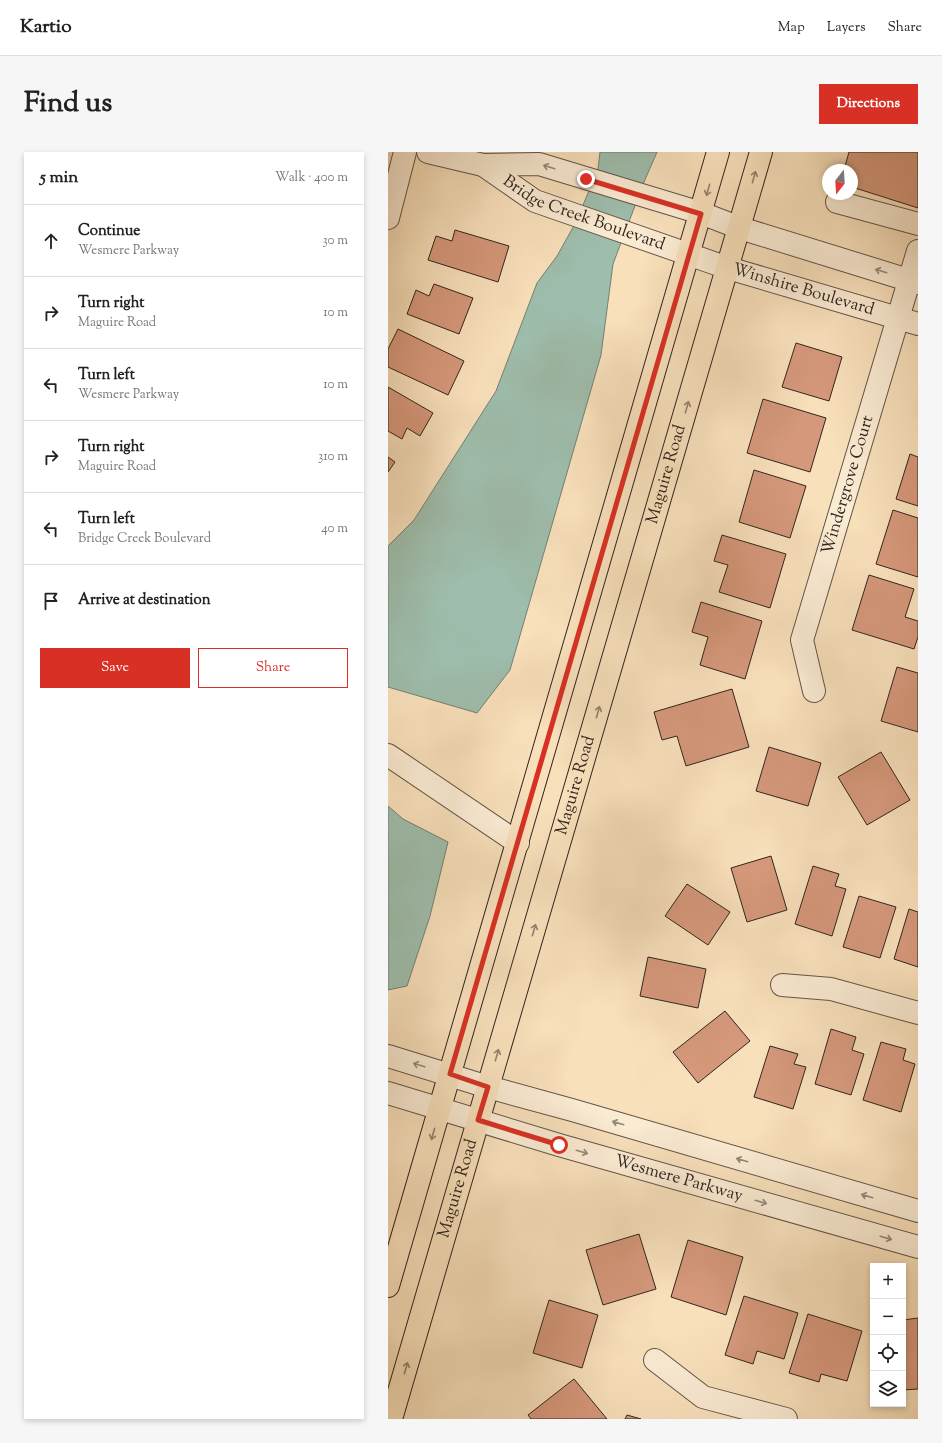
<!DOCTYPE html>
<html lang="en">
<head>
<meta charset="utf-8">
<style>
  :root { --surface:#fff; --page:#f6f6f6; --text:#222; --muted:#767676; --line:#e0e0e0; --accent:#d93025 }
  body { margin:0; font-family:"Sorts Mill Goudy",serif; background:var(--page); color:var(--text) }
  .controls { position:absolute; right:12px; bottom:12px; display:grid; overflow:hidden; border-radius:0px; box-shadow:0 2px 6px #0003 }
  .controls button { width:36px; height:36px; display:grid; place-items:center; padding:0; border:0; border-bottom:1px solid var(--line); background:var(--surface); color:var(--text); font:20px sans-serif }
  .compass { position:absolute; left:434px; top:12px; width:36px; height:36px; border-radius:50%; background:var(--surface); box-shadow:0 2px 6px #0003; rotate:197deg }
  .stop { position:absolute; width:12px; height:12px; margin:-9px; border:3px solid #d93025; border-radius:50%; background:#fff }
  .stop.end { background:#d93025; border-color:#fff; box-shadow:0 1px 4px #0008 }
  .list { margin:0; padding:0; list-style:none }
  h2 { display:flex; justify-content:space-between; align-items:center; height:52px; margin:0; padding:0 16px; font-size:17px }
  h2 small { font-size:13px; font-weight:400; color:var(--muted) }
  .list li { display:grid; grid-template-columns:26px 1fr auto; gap:12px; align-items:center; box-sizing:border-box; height:72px; padding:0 16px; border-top:1px solid var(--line) }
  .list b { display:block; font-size:15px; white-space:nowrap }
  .list p { margin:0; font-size:13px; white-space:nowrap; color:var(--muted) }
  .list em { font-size:13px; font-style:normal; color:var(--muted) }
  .actions { display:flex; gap:8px; padding:12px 16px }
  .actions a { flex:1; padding:9px 0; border:1px solid var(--accent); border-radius:0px; text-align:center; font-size:14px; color:var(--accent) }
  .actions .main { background:var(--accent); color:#fff }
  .icon { flex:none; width:22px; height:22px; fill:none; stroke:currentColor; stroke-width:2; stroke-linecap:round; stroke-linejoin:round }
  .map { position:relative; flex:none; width:530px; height:1267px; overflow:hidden; border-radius:0px }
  header { display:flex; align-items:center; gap:24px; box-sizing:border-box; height:56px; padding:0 20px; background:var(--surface); border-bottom:1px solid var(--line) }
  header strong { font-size:19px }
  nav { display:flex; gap:22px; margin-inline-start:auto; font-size:14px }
  .intro { display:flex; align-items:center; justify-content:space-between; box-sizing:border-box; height:96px; padding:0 24px }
  h1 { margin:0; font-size:28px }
  .button { padding:10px 18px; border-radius:0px; background:var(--accent); color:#fff; font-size:14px; font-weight:700 }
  main { display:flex; gap:24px; padding:0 24px }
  aside { flex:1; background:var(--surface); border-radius:0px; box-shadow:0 2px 6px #0003 }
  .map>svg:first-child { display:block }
  .water { fill:#9ebdac; stroke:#738074 }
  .building { fill:#d5987b; stroke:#322520 }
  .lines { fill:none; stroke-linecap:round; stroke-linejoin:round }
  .minor-casing { stroke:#645447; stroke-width:24 }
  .major-casing { stroke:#322520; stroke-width:24 }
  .minor { stroke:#faebd3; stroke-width:22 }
  .major { stroke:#f8e0bb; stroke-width:22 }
  .oneway { stroke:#96887a }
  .oneway2 { stroke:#95826e }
  .route { stroke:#d93025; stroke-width:5 }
  .labels { text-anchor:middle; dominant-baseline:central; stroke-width:3.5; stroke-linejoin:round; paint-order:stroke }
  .street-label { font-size:17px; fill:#322520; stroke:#faebd3 }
</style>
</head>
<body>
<header>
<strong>Kartio</strong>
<nav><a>Map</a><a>Layers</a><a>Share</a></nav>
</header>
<div class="intro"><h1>Find us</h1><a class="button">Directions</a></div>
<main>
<aside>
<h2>5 min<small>Walk · 400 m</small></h2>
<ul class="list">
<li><svg class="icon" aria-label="ahead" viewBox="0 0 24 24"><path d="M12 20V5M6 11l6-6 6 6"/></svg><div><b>Continue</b><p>Wesmere Parkway</p></div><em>30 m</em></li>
<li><svg class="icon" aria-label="right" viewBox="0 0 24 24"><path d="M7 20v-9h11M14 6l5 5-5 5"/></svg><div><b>Turn right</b><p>Maguire Road</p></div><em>10 m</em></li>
<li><svg class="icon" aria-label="left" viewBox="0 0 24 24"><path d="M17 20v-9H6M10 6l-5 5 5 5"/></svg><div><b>Turn left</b><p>Wesmere Parkway</p></div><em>10 m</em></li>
<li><svg class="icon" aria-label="right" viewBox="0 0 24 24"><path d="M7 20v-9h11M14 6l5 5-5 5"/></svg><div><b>Turn right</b><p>Maguire Road</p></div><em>310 m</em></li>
<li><svg class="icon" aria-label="left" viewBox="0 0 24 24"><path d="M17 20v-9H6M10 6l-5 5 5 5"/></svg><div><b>Turn left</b><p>Bridge Creek Boulevard</p></div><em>40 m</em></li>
<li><svg class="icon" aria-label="arrive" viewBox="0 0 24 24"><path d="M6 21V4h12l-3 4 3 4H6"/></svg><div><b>Arrive at destination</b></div></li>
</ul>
<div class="actions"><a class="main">Save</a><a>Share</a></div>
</aside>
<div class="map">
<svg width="530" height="1267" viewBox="0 0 530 1267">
  <rect width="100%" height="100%" fill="#f8e0bb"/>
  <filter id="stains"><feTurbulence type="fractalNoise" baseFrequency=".005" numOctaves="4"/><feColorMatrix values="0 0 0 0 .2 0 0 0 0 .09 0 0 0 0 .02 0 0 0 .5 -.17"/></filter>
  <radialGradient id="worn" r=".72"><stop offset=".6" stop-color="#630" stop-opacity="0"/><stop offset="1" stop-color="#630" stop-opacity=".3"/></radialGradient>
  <!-- water -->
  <g class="water">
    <path d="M212,0H269L256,30L225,112L213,203L122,518L89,561L0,535V394L26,368L108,239L149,131L169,104L188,70L210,17Z"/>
    <path d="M0,654L15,667L60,690L42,764L19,834L0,838Z"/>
  </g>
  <!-- building -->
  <g class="building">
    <path d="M461,0H530V56L464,35V18H456Z"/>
    <path d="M67,78L121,94L110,130L40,108L48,84L64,89Z"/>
    <path d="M46,132L85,146L71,182L19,162L28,138L41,144Z"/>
    <path d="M10,177L76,209L60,243L0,215V197Z"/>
    <path d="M408,191L454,205L441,249L394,235Z"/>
    <path d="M0,235L45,261L32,284L19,276L14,287L0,279Z"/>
    <path d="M375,247L438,266L422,320L359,301Z"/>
    <path d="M522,302L530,305V354L508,347Z"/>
    <path d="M0,305L7,310L0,320Z"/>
    <path d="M366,318L418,334L402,386L351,370Z"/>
    <path d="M505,358L530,366V425L488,412Z"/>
    <path d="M334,383L398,402L382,456L331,440L340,413L326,409Z"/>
    <path d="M481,423L526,437L517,465L530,469V485L526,497L464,478Z"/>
    <path d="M313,450L374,469L357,527L312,513L320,485L304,480Z"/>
    <path d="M509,515L530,521V580L493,569Z"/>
    <path d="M344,537L361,595L298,614L289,584L274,588L266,560Z"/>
    <path d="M381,595L433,611L420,654L368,639Z"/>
    <path d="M493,600L522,648L479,673L450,625Z"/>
    <path d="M383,704L399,758L359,770L343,716Z"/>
    <path d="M425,714L451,722L447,734L458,737L444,784L407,772Z"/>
    <path d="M299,732L342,760L320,793L277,764Z"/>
    <path d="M471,744L508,755L492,806L455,795Z"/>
    <path d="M521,757L530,760V815L506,807Z"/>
    <path d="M260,805L318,817L310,856L252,844Z"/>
    <path d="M337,859L362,889L310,931L285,900Z"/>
    <path d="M443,877L468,885L464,898L476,902L463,943L427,932Z"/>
    <path d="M493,890L518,897L515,908L527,912L513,960L475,948Z"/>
    <path d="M382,894L410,902L406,912L418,915L405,957L366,945Z"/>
    <path d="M251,1082L268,1137L215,1153L198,1098Z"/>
    <path d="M300,1088L355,1105L338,1163L283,1145Z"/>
    <path d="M356,1144L410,1161L396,1207L369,1199L365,1212L337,1203Z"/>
    <path d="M161,1148L210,1163L194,1216L145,1201Z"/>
    <path d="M420,1162L474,1179L459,1229L433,1222L431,1230L401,1221Z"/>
    <path d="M530,1166V1237L515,1238V1168Z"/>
    <path d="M186,1227L219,1267H143L140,1263Z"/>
    <path d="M239,1263L253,1267H237Z"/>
  </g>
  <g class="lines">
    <defs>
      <g id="minor">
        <path d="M40,0L95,13L151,12L313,61L352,76L530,131"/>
        <path id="s1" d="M95,13L147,49L340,116L530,172"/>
        <path d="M449,50L530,72"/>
        <path d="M0,66L17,0"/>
        <path id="s2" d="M426,539L414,488L530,99"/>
        <path d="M0,603L130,691"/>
        <path d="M394,833L443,837L530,861"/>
        <path d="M0,904L100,935L184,958L530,1059"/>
        <path id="s3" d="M0,941L171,993L530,1095"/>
        <path d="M267,1208L315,1245L398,1267"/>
      </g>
      <g id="major">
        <path d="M0,1134L330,0"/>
        <path id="s4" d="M3,1267L373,0"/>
      </g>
    </defs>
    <!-- minor casing -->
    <use href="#minor" class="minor-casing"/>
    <!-- major casing -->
    <use href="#major" class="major-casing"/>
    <!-- minor -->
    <use href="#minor" class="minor"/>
    <!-- major -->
    <use href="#major" class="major"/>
  </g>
  <!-- one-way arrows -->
  <defs><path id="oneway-shaft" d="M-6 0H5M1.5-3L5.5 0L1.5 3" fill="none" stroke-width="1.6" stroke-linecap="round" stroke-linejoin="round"/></defs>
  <g class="oneway">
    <use href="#oneway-shaft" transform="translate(161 15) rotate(-163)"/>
    <use href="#oneway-shaft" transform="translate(493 119) rotate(-163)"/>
    <use href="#oneway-shaft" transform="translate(31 913) rotate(-163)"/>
    <use href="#oneway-shaft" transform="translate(230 971) rotate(-164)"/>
    <use href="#oneway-shaft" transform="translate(194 1000) rotate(16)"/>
    <use href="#oneway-shaft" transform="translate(354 1008) rotate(-164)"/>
    <use href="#oneway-shaft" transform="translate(479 1044) rotate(-164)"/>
    <use href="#oneway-shaft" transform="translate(373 1050) rotate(16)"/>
    <use href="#oneway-shaft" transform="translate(498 1086) rotate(16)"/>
  </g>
  <g class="oneway2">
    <use href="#oneway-shaft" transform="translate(366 25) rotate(-74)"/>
    <use href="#oneway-shaft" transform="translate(320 38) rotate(106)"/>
    <use href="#oneway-shaft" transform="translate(299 255) rotate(-74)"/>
    <use href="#oneway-shaft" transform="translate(210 560) rotate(-74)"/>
    <use href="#oneway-shaft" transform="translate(146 778) rotate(-74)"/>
    <use href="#oneway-shaft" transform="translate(109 903) rotate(-74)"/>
    <use href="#oneway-shaft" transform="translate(45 982) rotate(106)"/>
    <use href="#oneway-shaft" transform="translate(18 1216) rotate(-74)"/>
  </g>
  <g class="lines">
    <!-- route -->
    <path class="route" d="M171,993L90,968L100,935L62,922L313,62L198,27"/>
  </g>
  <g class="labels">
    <!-- street labels -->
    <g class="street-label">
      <text stroke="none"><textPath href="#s1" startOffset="113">Bridge Creek Boulevard</textPath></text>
      <text stroke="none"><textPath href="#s1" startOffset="346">Winshire Boulevard</textPath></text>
      <text stroke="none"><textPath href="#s4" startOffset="984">Maguire Road</textPath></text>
      <text stroke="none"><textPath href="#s2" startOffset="214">Windergrove Court</textPath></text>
      <text stroke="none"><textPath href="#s4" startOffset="660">Maguire Road</textPath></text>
      <text stroke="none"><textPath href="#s3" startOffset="303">Wesmere Parkway</textPath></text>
      <text stroke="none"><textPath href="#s4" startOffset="240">Maguire Road</textPath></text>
    </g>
  </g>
  <rect width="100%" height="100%" filter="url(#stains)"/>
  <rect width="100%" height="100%" fill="url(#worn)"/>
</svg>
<div class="controls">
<button>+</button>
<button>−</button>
<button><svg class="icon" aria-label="locate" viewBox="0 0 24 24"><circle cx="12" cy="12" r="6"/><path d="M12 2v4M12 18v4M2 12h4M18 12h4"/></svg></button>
<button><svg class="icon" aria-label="layers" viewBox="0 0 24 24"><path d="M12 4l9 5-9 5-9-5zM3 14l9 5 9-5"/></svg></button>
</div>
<svg class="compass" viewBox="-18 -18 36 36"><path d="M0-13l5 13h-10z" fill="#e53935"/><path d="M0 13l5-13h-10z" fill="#767676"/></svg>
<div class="stop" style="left:171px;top:993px"></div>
<div class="stop end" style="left:198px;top:27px"></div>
</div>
</main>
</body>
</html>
